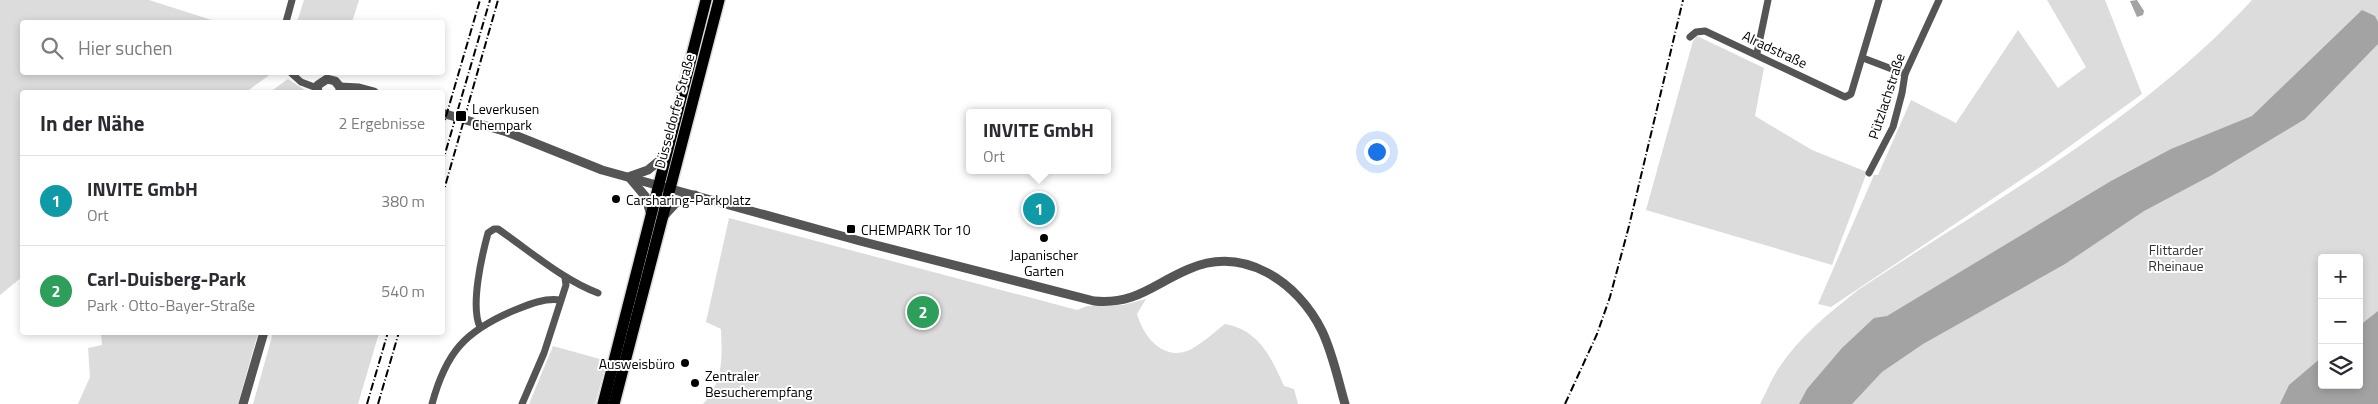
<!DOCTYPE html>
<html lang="de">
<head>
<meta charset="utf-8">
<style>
  :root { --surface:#fff; --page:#f7f7f7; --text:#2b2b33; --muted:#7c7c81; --line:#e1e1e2; --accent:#000 }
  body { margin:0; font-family:"Titillium Web",sans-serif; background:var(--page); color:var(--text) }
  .controls { position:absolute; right:15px; bottom:15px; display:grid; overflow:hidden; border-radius:5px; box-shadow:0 2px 8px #0003 }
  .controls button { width:45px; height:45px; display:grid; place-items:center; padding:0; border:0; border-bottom:1px solid var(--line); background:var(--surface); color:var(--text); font:25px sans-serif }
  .you { position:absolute; left:1376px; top:151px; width:18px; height:18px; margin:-12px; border:4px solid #fff; border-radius:50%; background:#1a73e8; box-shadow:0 0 0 8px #1a73e833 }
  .badge { display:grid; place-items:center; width:32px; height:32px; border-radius:50%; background:var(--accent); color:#fff; font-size:16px; font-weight:700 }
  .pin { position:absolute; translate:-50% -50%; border:2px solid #fff; box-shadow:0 1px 5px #0006 }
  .popup { position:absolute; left:966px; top:109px; width:145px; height:65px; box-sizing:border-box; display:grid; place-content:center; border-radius:5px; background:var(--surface); filter:drop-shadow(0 1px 4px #0005); font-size:16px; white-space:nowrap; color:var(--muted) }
  .popup b { font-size:19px; color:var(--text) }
  .popup::after { content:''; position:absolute; left:50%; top:100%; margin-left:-10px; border:10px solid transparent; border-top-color:var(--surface) }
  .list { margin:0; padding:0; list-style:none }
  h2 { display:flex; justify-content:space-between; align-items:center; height:65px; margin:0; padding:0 20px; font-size:21px }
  h2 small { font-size:16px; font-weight:400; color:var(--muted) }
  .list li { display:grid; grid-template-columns:32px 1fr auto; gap:15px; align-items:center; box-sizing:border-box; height:90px; padding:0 20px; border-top:1px solid var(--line) }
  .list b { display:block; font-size:19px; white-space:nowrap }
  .list p { margin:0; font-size:16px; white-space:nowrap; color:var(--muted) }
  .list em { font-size:16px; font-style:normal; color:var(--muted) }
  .icon { flex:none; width:28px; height:28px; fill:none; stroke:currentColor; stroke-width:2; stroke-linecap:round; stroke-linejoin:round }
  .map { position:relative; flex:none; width:2378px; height:404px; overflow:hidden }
  .search { position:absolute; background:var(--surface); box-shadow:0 2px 8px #0003; left:20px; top:20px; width:425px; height:55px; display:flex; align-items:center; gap:12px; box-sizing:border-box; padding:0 18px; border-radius:5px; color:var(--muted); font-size:19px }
  .panel { position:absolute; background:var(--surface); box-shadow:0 2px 8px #0003; left:20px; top:90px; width:425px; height:245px; border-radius:5px }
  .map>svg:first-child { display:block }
  .green { fill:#dcdcdc; fill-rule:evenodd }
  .water { fill:#a3a3a3 }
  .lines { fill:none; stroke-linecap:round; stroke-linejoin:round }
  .primary-casing { stroke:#dbdbdb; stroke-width:14 }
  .minor { stroke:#555; stroke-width:7 }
  .tertiary { stroke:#555; stroke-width:9 }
  .primary { stroke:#000; stroke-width:11 }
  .rail { stroke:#000; stroke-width:2; stroke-dasharray:8 2.5 1 2.5; stroke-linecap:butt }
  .poi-dot { fill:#000; stroke:#fff; stroke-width:2 }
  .labels { text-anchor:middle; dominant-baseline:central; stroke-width:4; stroke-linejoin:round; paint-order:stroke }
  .street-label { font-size:14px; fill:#000; stroke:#fff }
  .poi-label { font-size:14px; fill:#000; stroke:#fff; text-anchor:start }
  .park-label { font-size:14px; fill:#333; stroke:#fff }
</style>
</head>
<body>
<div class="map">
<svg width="2378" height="404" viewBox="0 0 2378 404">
  <rect width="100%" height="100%" fill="#fff"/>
  <!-- green -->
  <g class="green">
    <path d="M0,0H149L218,22H22V72L272,73L246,92H22V277L0,295Z"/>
    <path d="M304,0H359L352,22H297Z"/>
    <path d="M2047,0H2105L2142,94L2052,159L1831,307L1818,304L1874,175H1878L1911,100L1956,123L2018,30L2058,88L2086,67Z"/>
    <path d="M2252,0H2378V404H1760C1766,393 1771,380 1778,369C1799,337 1828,314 1858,290C1993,200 2141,121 2252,0ZM2322,258H2359V385H2322Z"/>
    <path d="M1697,36L1764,68L1755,116L1812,150L1867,172L1832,265L1646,210L1693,41Z"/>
    <path d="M288,79L308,92H270Z"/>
    <path d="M729,218L1077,310L1087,306L1123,305L1146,299L1137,314C1143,335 1161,360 1187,351C1200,346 1214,332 1225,324C1259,330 1271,357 1284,386L1294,389L1298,404H703C724,380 722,359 721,329L706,322Z"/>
    <path d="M101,333V332L258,333L238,404H78L90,377L88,348L102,345Z"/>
    <path d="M273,333H379L358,404H253Z"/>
    <path d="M553,346L607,361L595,404H529Z"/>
  </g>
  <!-- water -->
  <g class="water">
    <path d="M2137,0L2144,11L2143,15L2137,17L2130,1Z"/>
    <path d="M2362,10L2375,16L2378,22V44L2305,119L2212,175L2144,211L2065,264L1923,344L1882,372L1852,404H1799L1807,389L1842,348L1874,318L1887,316L2111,181L2171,149L2252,116Z"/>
    <path d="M2378,311V404H2280L2289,385L2322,357V385H2359V326Z"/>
  </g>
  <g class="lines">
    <defs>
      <g id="primary">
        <path d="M603,404L706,0"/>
        <path d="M614,404L719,0"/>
      </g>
    </defs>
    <!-- primary casing -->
    <use href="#primary" class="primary-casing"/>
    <!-- minor -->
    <g class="minor">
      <path d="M286,22L292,0"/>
      <path d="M1690,37L1696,32L1705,31L1845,97L1851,94L1879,0"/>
      <path d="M1757,53L1768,0"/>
      <path d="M1863,58L1905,74"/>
      <path d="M290,72L301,82L317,88"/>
      <path d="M1869,173L1893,127L1902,93L1905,74L1939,0"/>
      <path d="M480,327C470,306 482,255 488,233L494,229H498C530,251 563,280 598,293"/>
      <path d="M432,404C446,352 465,331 515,310C530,304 544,298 560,300"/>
      <path d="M522,404L544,353L566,285L565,278"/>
    </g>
    <!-- tertiary -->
    <g class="tertiary">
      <path d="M340,87L359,88L374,92"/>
      <path d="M317,92L318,85L327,79L335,81L340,87V92"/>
      <path d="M442,113L507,132L602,170L860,241L1094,301C1136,305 1153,284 1189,269C1244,245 1298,282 1322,331C1333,354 1338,380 1345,404"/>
      <path d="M631,176L648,170L666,155"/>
      <path d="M629,177L645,196L651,215"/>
      <path d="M663,217L676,203L695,195"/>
      <path d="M243,404L264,332"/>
    </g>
    <!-- primary -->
    <use href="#primary" class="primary"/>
    <!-- rail -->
    <g class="rail">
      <path d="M442,130L480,0"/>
      <path d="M442,164L490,0"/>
      <path d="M442,197L498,0"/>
      <path d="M367,404L388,332"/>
      <path d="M378,404L399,332"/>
      <path d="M1565,404L1597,334L1610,297L1629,226L1683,0"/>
    </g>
  </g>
  <!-- markers -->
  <g class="poi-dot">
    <rect x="455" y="110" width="12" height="12" rx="2.5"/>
    <circle cx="616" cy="199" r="5"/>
    <rect x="846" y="224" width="10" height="10" rx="2.5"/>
    <circle cx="1044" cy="238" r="5"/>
    <circle cx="685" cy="363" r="5"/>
    <circle cx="695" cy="383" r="5"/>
  </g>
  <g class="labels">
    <!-- street labels -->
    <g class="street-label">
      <text transform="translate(1775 49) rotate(25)">Alradstraße</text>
      <text transform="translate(1886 96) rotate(-72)">Pützlachstraße</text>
      <text transform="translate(674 111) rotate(-75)">Düsseldorfer Straße</text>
    </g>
    <!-- poi labels -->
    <g class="poi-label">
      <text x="472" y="108">Leverkusen<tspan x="472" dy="16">Chempark</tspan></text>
      <text x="626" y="199">Carsharing-Parkplatz</text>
      <text x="861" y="229">CHEMPARK Tor 10</text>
      <text x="1044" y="254" text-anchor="middle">Japanischer<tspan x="1044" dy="16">Garten</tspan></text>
      <text x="675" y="363" text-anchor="end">Ausweisbüro</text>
      <text x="705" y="375">Zentraler<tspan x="705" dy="16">Besucherempfang</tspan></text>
    </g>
    <!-- park labels -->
    <g class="park-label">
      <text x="2176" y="249">Flittarder<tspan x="2176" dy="16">Rheinaue</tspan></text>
    </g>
  </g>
</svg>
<div class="controls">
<button>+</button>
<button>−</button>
<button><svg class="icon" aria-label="layers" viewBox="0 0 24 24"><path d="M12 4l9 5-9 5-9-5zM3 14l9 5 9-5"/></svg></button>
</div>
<div class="you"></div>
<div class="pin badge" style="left:1039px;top:209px;background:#0f9aa8">1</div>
<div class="popup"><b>INVITE GmbH</b>Ort</div>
<div class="pin badge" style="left:923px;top:312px;background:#2e9e5b">2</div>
<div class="search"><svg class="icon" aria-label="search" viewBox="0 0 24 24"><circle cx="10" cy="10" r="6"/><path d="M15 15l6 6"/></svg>Hier suchen</div>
<section class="panel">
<h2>In der Nähe<small>2 Ergebnisse</small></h2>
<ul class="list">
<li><span class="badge" style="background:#0f9aa8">1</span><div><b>INVITE GmbH</b><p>Ort</p></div><em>380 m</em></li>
<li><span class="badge" style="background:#2e9e5b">2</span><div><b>Carl-Duisberg-Park</b><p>Park · Otto-Bayer-Straße</p></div><em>540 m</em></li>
</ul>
</section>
</div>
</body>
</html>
